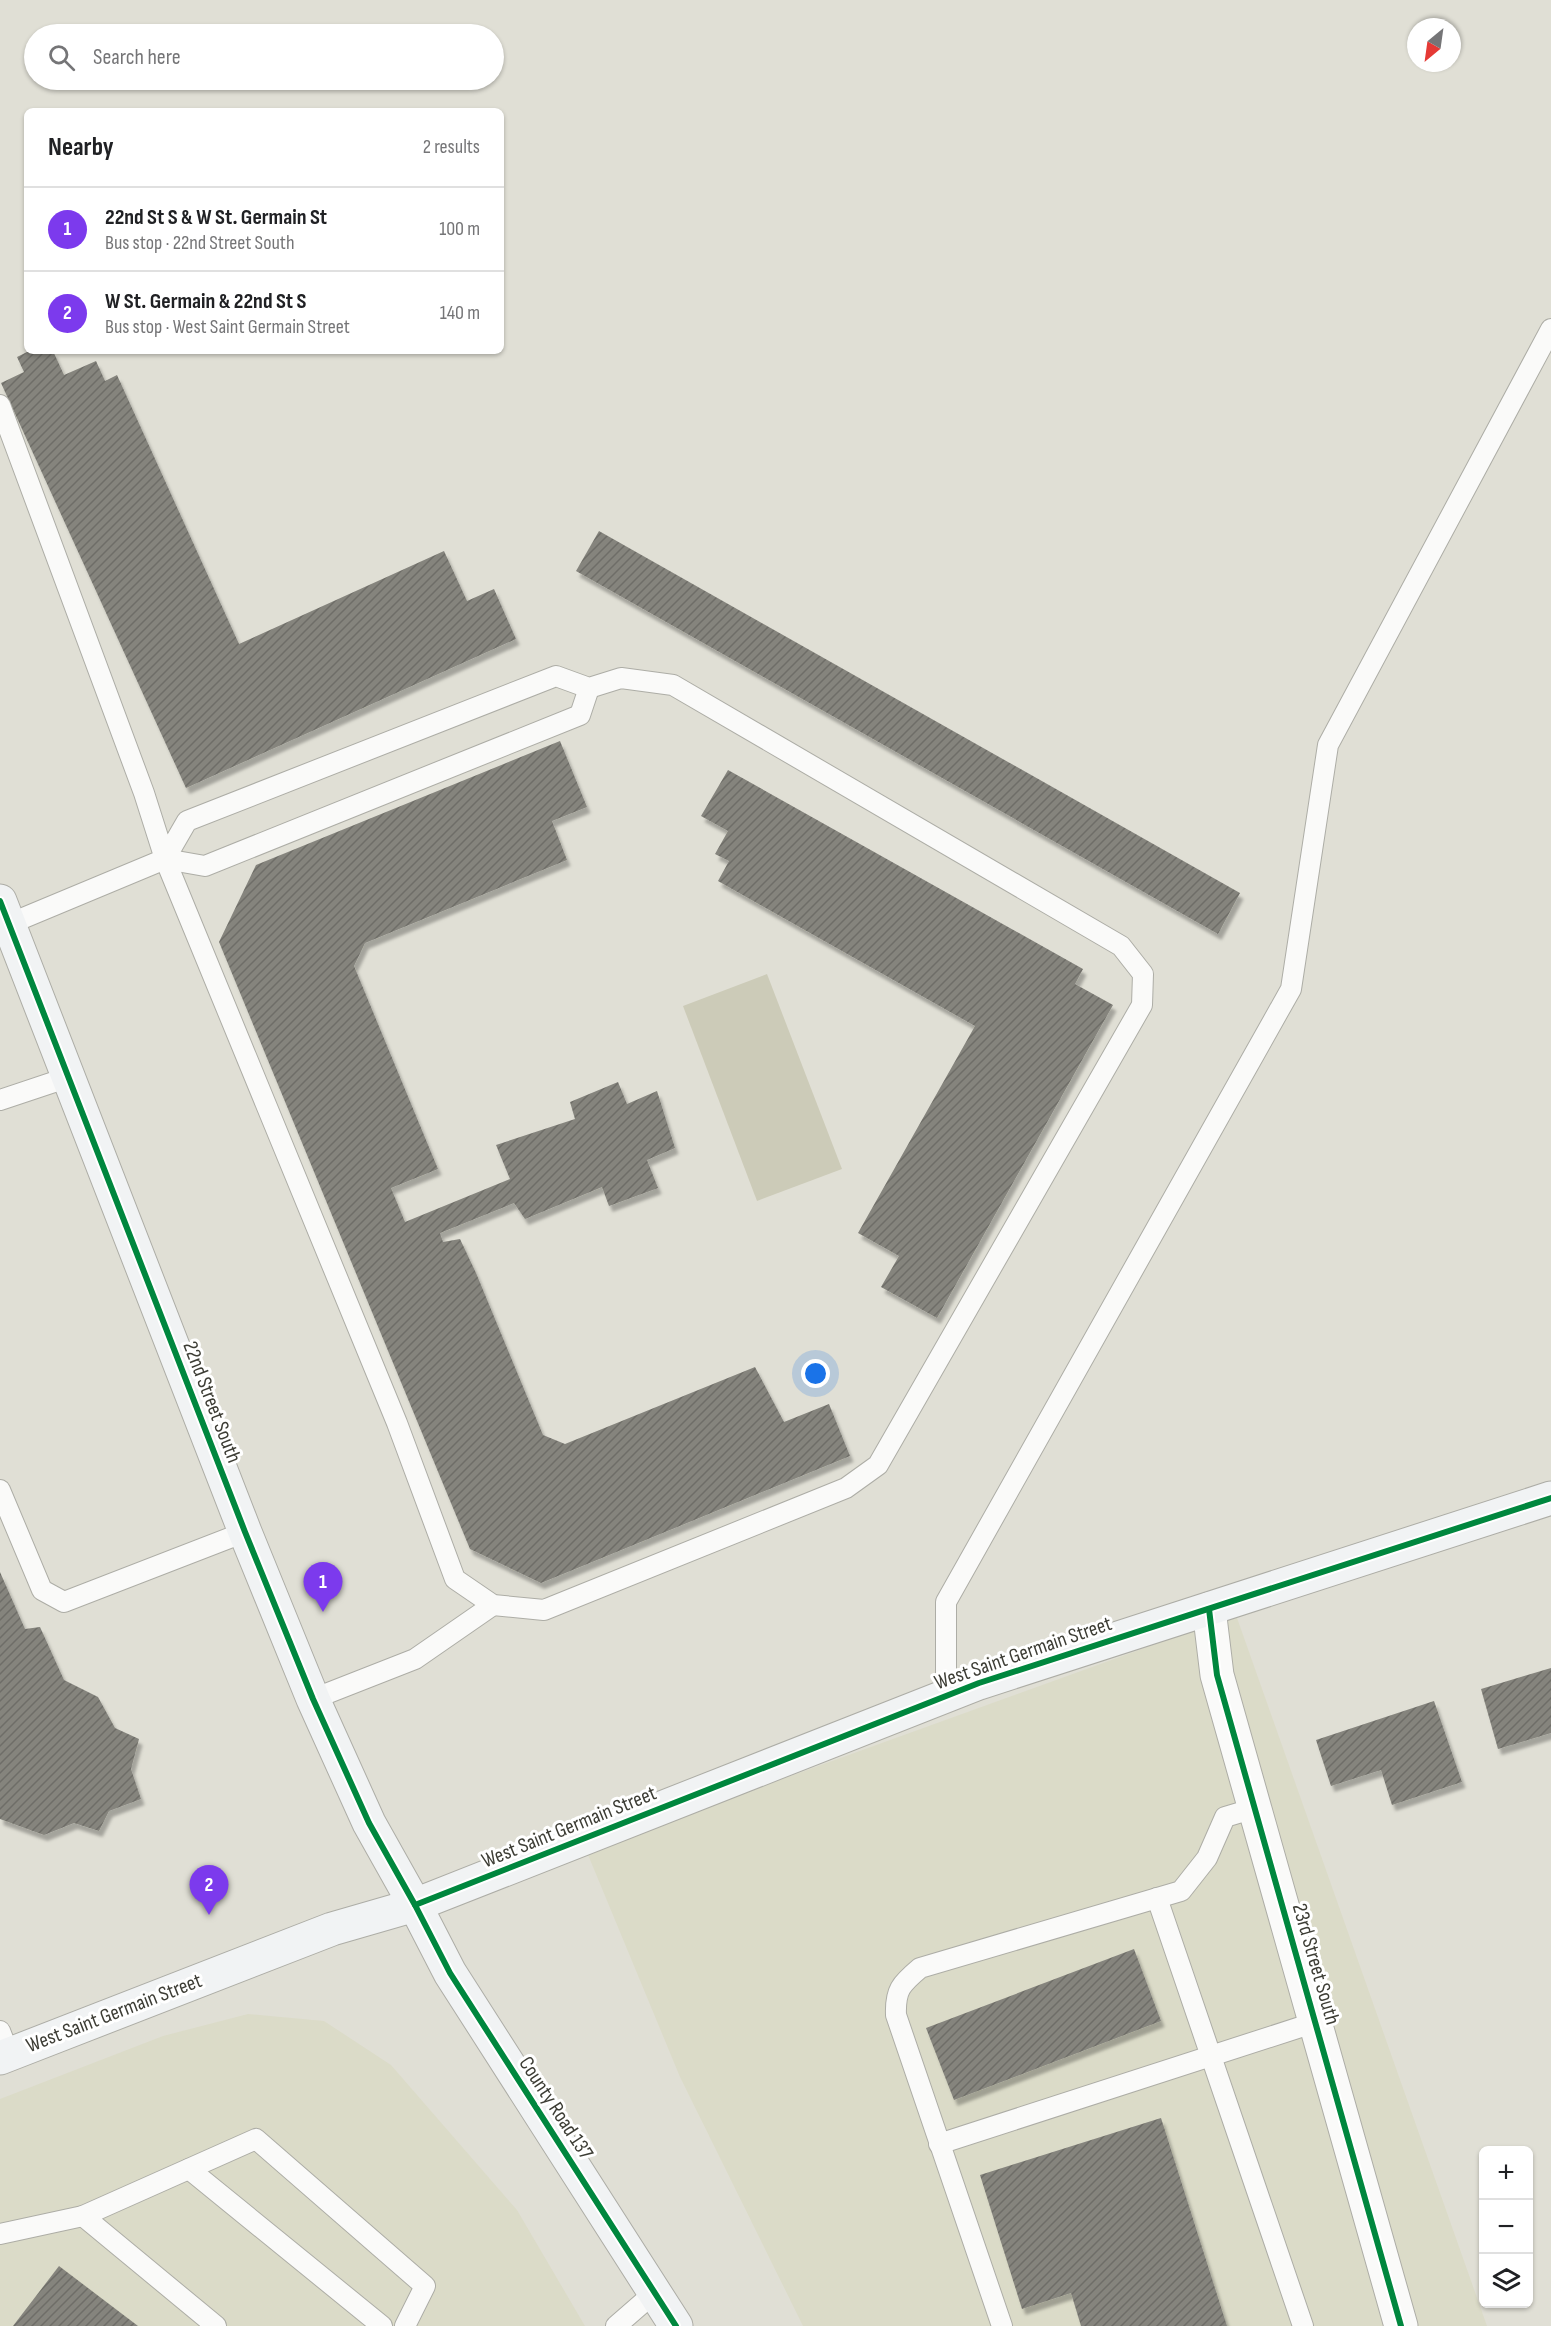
<!DOCTYPE html>
<html lang="en">
<head>
<meta charset="utf-8">
<style>
  :root { --surface:#fff; --page:#f6f6f6; --text:#202124; --muted:#757577; --line:#e0e0e0; --accent:#7c3aed }
  body { margin:0; font-family:"Sofia Sans Condensed",sans-serif; background:var(--page); color:var(--text) }
  .controls { position:absolute; right:18px; bottom:18px; display:grid; overflow:hidden; border-radius:9px; box-shadow:0 2px 4px #0004 }
  .controls button { width:54px; height:54px; display:grid; place-items:center; padding:0; border:0; border-bottom:2px solid var(--line); background:var(--surface); color:var(--text); font:30px sans-serif }
  .compass { position:absolute; left:1407px; top:18px; width:54px; height:54px; border-radius:50%; background:var(--surface); box-shadow:0 2px 4px #0004; rotate:209deg }
  .you { position:absolute; left:816px; top:1374px; width:21px; height:21px; margin:-15px; border:4px solid #fff; border-radius:50%; background:#1a73e8; box-shadow:0 0 0 9px #1a73e833 }
  .badge { display:grid; place-items:center; width:39px; height:39px; border-radius:50%; background:var(--accent); color:#fff; font-size:20px; font-weight:700 }
  .pin { position:absolute; translate:-50% -50px; filter:drop-shadow(0 2px 3px #0008) }
  .pin::after { content:''; position:absolute; top:32px; width:21px; height:18px; background:inherit; clip-path:polygon(0 0,100% 0,50% 100%) }
  .list { margin:0; padding:0; list-style:none }
  h2 { display:flex; justify-content:space-between; align-items:center; height:78px; margin:0; padding:0 24px; font-size:26px }
  h2 small { font-size:20px; font-weight:400; color:var(--muted) }
  .list li { display:grid; grid-template-columns:39px 1fr auto; gap:18px; align-items:center; box-sizing:border-box; height:84px; padding:0 24px; border-top:2px solid var(--line) }
  .list b { display:block; font-size:22px; white-space:nowrap }
  .list p { margin:0; font-size:20px; white-space:nowrap; color:var(--muted) }
  .list em { font-size:20px; font-style:normal; color:var(--muted) }
  .icon { flex:none; width:33px; height:33px; fill:none; stroke:currentColor; stroke-width:2; stroke-linecap:round; stroke-linejoin:round }
  .map { position:relative; flex:none; width:1551px; height:2326px; overflow:hidden }
  .search { position:absolute; background:var(--surface); box-shadow:0 2px 4px #0004; left:24px; top:24px; width:480px; height:66px; display:flex; align-items:center; gap:15px; box-sizing:border-box; padding:0 21px; border-radius:33px; color:var(--muted); font-size:22px }
  .panel { position:absolute; background:var(--surface); box-shadow:0 2px 4px #0004; left:24px; top:108px; width:480px; height:246px; border-radius:9px }
  .map>svg:first-child { display:block }
  .built { fill:#dbdbc8 }
  .pitch { fill:#cccbb8 }
  .building { fill:url(#building-hatch); filter:url(#shadow) }
  .lines { fill:none; stroke-linecap:round; stroke-linejoin:round }
  .lane-casing { stroke:#adada6; stroke-width:22 }
  .street-casing { stroke:#adada6; stroke-width:35 }
  .secondary-casing { stroke:#adada6; stroke-width:35 }
  .lane { stroke:#fafaf9; stroke-width:20 }
  .street { stroke:#fafaf9; stroke-width:33 }
  .secondary { stroke:#f1f3f4; stroke-width:33 }
  .cycleway-casing { stroke:#fff; stroke-width:10 }
  .cycleway { stroke:#00873e; stroke-width:6 }
  .labels { text-anchor:middle; dominant-baseline:central; stroke-width:6; stroke-linejoin:round; paint-order:stroke }
  .street-label { font-size:21px; fill:#3d3d35; stroke:#fff }
</style>
</head>
<body>
<div class="map">
<svg width="1551" height="2326" viewBox="0 0 1551 2326">
  <defs>
    <pattern id="building-hatch" width="6" height="6" patternUnits="userSpaceOnUse" patternTransform="scale(1.5)"><rect width="6" height="6" fill="#85847d"/><path d="M-1 1l2-2M0 6l6-6M5 7l2-2" fill="none" stroke="#6e6d67"/></pattern>
    <filter id="shadow"><feDropShadow dx="3.5" dy="6" stdDeviation="1.5" flood-color="#0004"/></filter>
  </defs>
  <rect width="100%" height="100%" fill="#e0dfd5"/>
  <!-- built -->
  <g class="built">
    <path d="M1236,1615L1487,2326H803L680,2077L586,1850Z"/>
    <path d="M248,2014L324,2021L391,2065L517,2210L585,2326H0V2099L163,2036Z"/>
  </g>
  <!-- pitch -->
  <path class="pitch" d="M767,974L842,1169L757,1201L683,1006Z"/>
  <!-- building -->
  <g class="building">
    <path d="M29,351H53L64,375L96,361L105,381L117,375L239,644L444,551L467,601L494,589L516,639L186,788L1,383L24,372L17,357Z"/>
    <path d="M599,531L1240,893L1218,934L576,571Z"/>
    <path d="M560,741L587,807L552,821L567,860L365,943L354,966L438,1169L391,1188L405,1222L510,1179L496,1145L575,1119L570,1102L618,1082L627,1104L657,1091L675,1148L647,1160L658,1188L609,1206L602,1187L525,1219L514,1203L440,1233L443,1242L460,1239L476,1273L543,1435L565,1444L755,1367L784,1422L829,1404L850,1456L541,1583L470,1549L219,942L256,865Z"/>
    <path d="M728,770L1083,969L1075,984L1113,1005L937,1318L881,1287L899,1256L858,1233L975,1026L718,881L729,861L715,854L728,831L701,816Z"/>
    <path d="M0,1572L25,1629L40,1627L64,1680L98,1697L115,1728L139,1739L131,1769L141,1799L109,1811L99,1831L74,1823L44,1835L0,1819Z"/>
    <path d="M1551,1668V1733L1498,1749L1481,1689Z"/>
    <path d="M1434,1701L1462,1782L1392,1805L1381,1770L1331,1786L1316,1740Z"/>
    <path d="M1134,1949L1161,2021L954,2100L926,2028Z"/>
    <path d="M1161,2118L1227,2326H1081L1071,2293L1022,2309L980,2175Z"/>
    <path d="M59,2266L138,2326H13Z"/>
  </g>
  <g class="lines">
    <defs>
      <g id="lane">
        <path d="M0,405L144,793L165,859L397,1423L455,1579L493,1605L544,1610L846,1488L878,1465L1142,1005L1143,974L1121,946L673,685L621,678L589,688L556,676L187,821L165,859"/>
        <path d="M9,924L165,859L205,866L580,715L589,688"/>
        <path d="M0,1100L69,1077"/>
        <path d="M0,1490L42,1590L64,1602L245,1532"/>
        <path d="M946,1695V1602L1291,989L1328,745L1551,329"/>
        <path d="M313,1699L415,1659L493,1605"/>
        <path d="M1157,1898L1303,2326"/>
        <path d="M0,2031L9,2054"/>
        <path d="M939,2144L1316,2022"/>
        <path d="M189,2169L382,2326"/>
        <path d="M0,2234L83,2216"/>
        <path d="M216,2326L83,2216L256,2139L425,2286L405,2326"/>
        <path d="M616,2326L654,2293"/>
        <path d="M1002,2326L896,2015C895,1990 901,1984 920,1968L1181,1891L1207,1858L1225,1817L1255,1808"/>
      </g>
      <path id="street" d="M1209,1609L1217,1675L1401,2326"/>
      <g id="secondary">
        <path d="M0,901L245,1532L313,1699L369,1823L415,1905L450,1973L676,2326"/>
        <path d="M0,2058L332,1929L415,1905L979,1683L1551,1498"/>
      </g>
    </defs>
    <!-- lane casing -->
    <use href="#lane" class="lane-casing"/>
    <!-- street casing -->
    <use href="#street" class="street-casing"/>
    <!-- secondary casing -->
    <use href="#secondary" class="secondary-casing"/>
    <!-- lane -->
    <use href="#lane" class="lane"/>
    <!-- street -->
    <use href="#street" class="street"/>
    <!-- secondary -->
    <use href="#secondary" class="secondary"/>
    <defs>
      <g id="cycleway">
        <path d="M0,901L245,1532L313,1699L369,1823L415,1905L450,1973L676,2326"/>
        <path d="M1209,1609L1217,1675L1401,2326"/>
        <path d="M415,1905L979,1683L1551,1498"/>
      </g>
    </defs>
    <!-- cycleway casing -->
    <use href="#cycleway" class="cycleway-casing"/>
    <!-- cycleway -->
    <use href="#cycleway" class="cycleway"/>
  </g>
  <g class="labels">
    <!-- street labels -->
    <g class="street-label">
      <text transform="translate(212 1402) rotate(69)">22nd Street South</text>
      <text transform="translate(1023 1653) rotate(-19)">West Saint Germain Street</text>
      <text transform="translate(569 1827) rotate(-22)">West Saint Germain Street</text>
      <text transform="translate(1316 1964) rotate(74)">23rd Street South</text>
      <text transform="translate(114 2013) rotate(-21)">West Saint Germain Street</text>
      <text transform="translate(556 2108) rotate(57)">County Road 137</text>
    </g>
  </g>
</svg>
<div class="controls">
<button>+</button>
<button>−</button>
<button><svg class="icon" aria-label="layers" viewBox="0 0 24 24"><path d="M12 4l9 5-9 5-9-5zM3 14l9 5 9-5"/></svg></button>
</div>
<svg class="compass" viewBox="-18 -18 36 36"><path d="M0-13l5 13h-10z" fill="#e53935"/><path d="M0 13l5-13h-10z" fill="#757577"/></svg>
<div class="you"></div>
<div class="pin badge" style="left:323px;top:1612px">1</div>
<div class="pin badge" style="left:209px;top:1915px">2</div>
<div class="search"><svg class="icon" aria-label="search" viewBox="0 0 24 24"><circle cx="10" cy="10" r="6"/><path d="M15 15l6 6"/></svg>Search here</div>
<section class="panel">
<h2>Nearby<small>2 results</small></h2>
<ul class="list">
<li><span class="badge">1</span><div><b>22nd St S &amp; W St. Germain St</b><p>Bus stop · 22nd Street South</p></div><em>100 m</em></li>
<li><span class="badge">2</span><div><b>W St. Germain &amp; 22nd St S</b><p>Bus stop · West Saint Germain Street</p></div><em>140 m</em></li>
</ul>
</section>
</div>
</body>
</html>
